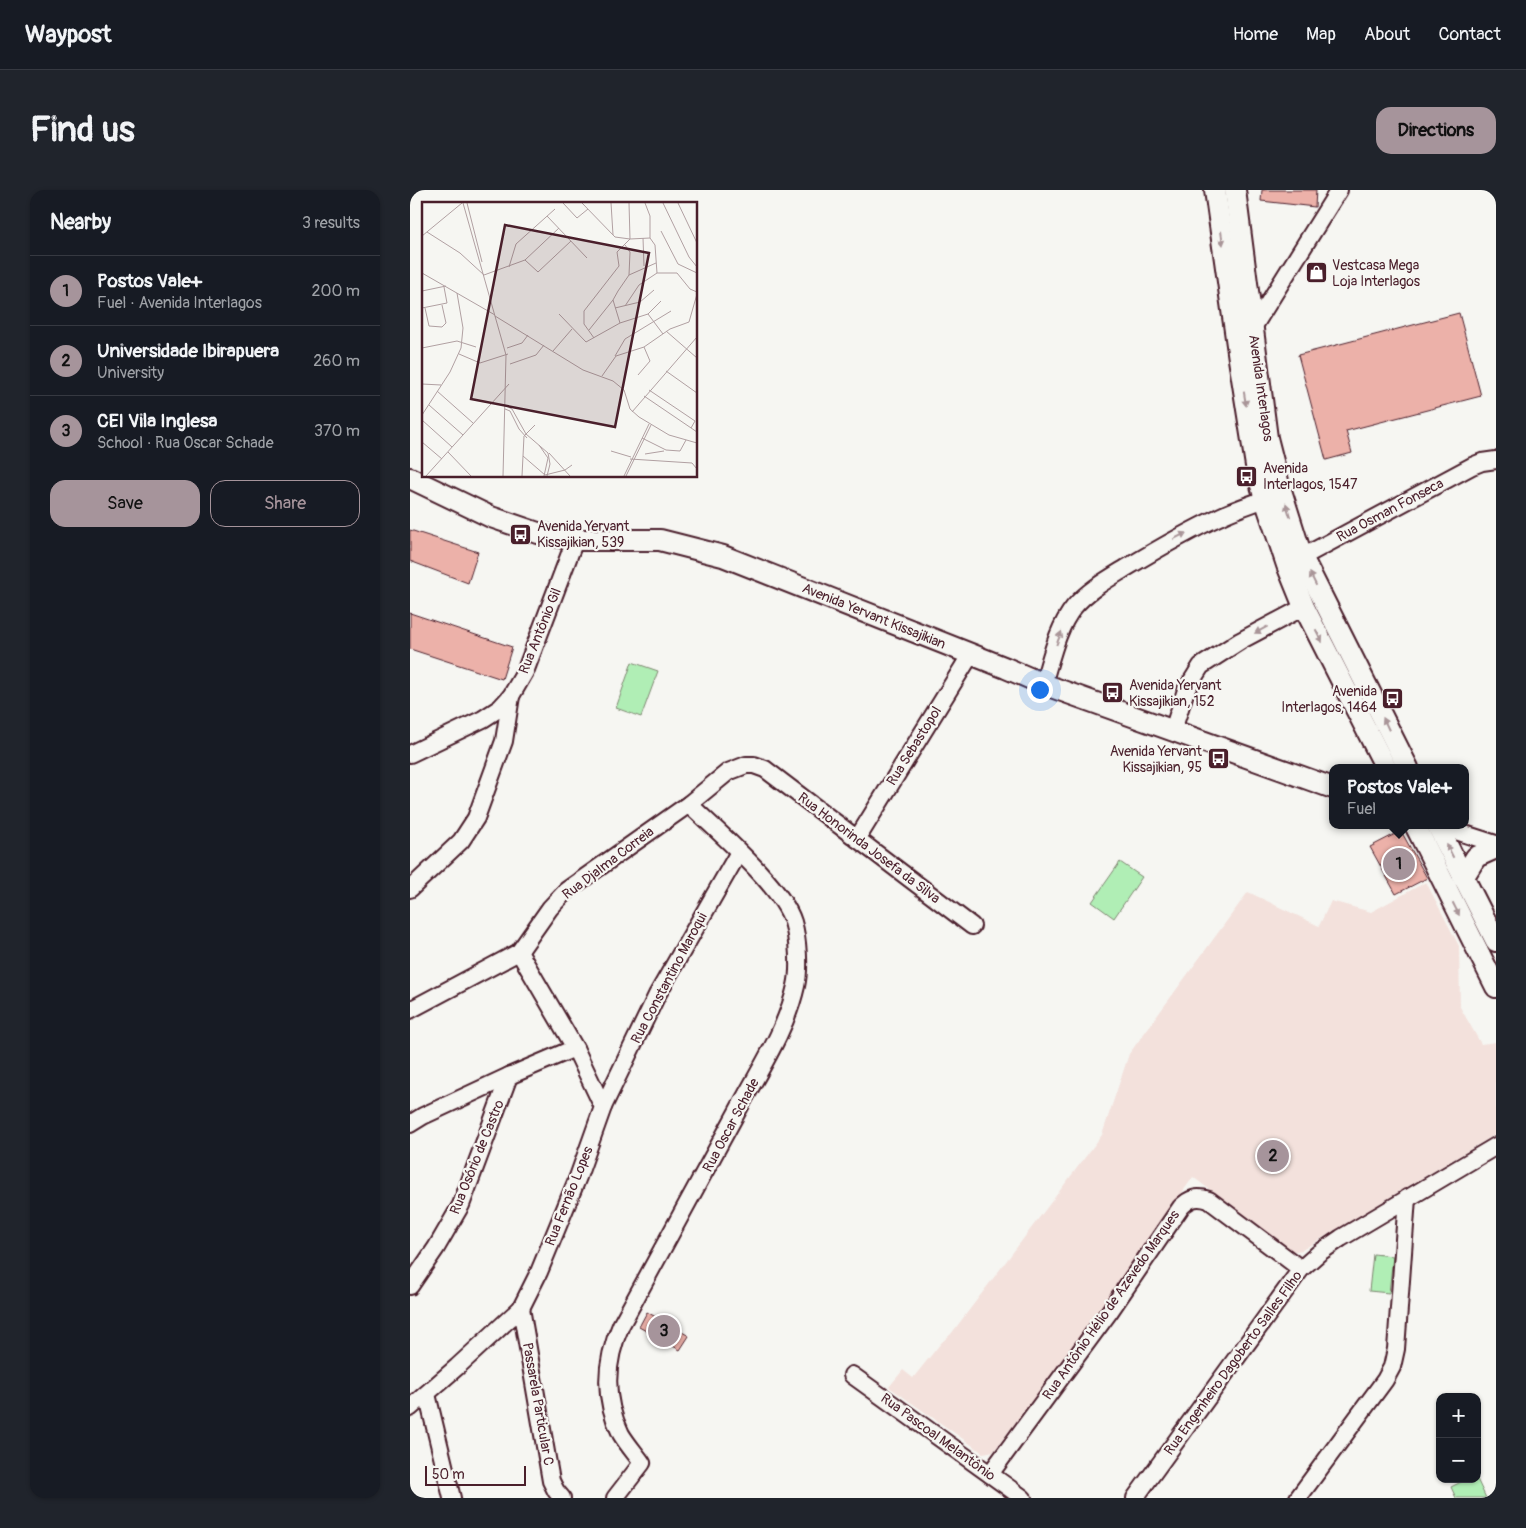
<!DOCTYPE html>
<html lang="en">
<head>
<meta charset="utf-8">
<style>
  :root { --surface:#171b24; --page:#20242c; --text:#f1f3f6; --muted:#9ea1a6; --line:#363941; --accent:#a6949b }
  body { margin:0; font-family:Pangolin,sans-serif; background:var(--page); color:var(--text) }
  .controls { position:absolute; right:15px; bottom:15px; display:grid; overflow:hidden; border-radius:10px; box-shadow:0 1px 4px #0004 }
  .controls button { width:45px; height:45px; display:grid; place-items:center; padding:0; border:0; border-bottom:1px solid var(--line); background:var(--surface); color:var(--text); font:25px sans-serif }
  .scale { position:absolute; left:15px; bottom:12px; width:101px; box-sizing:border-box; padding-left:5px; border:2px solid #4a1f2b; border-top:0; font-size:14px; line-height:18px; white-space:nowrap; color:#4a1f2b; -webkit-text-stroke:4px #f6f6f2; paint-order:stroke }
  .you { position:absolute; left:629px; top:499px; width:18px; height:18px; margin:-12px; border:4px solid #fff; border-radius:50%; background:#1a73e8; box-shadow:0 0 0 8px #1a73e833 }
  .badge { display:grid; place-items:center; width:32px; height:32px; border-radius:50%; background:var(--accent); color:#111; font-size:16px; font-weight:700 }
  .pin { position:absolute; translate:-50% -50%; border:2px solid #fff; box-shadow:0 1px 5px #0006 }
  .popup { position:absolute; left:919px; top:574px; width:140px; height:65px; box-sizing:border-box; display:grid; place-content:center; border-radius:10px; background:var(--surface); filter:drop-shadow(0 1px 4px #0005); font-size:16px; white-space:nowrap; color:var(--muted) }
  .popup b { font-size:19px; color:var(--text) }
  .popup::after { content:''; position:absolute; left:50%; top:100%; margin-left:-10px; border:10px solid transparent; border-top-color:var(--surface) }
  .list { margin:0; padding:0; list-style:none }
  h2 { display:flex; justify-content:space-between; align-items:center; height:65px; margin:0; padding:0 20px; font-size:21px }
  h2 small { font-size:16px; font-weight:400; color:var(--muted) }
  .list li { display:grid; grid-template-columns:32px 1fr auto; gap:15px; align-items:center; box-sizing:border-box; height:70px; padding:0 20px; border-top:1px solid var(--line) }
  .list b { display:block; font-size:19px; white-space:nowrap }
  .list p { margin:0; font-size:16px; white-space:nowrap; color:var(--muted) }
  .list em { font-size:16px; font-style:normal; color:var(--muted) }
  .actions { display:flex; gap:10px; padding:15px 20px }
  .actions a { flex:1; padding:11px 0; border:1px solid var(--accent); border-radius:15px; text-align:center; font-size:18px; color:var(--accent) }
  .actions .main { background:var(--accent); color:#111 }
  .map { position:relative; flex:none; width:1086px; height:1308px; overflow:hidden; border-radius:15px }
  header { display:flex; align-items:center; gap:30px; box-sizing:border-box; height:70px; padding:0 25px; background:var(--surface); border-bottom:1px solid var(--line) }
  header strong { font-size:24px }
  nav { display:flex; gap:28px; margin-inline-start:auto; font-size:18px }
  .intro { display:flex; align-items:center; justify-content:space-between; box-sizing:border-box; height:120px; padding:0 30px }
  h1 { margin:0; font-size:35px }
  .button { padding:12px 22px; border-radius:15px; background:var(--accent); color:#111; font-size:18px; font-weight:700 }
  main { display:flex; gap:30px; padding:0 30px }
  aside { flex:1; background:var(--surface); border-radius:15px; box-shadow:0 1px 4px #0004 }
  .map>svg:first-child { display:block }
  .built { fill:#f3e1dc }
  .green { fill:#b0eeb5; stroke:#7d8670 }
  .building { fill:#ecb1a9; stroke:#4a1f2b }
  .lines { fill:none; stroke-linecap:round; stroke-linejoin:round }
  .minor-casing { stroke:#4a1f2b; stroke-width:20 }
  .major-casing { stroke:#4a1f2b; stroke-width:24 }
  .minor { stroke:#f6f6f2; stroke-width:16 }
  .major { stroke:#f6f6f2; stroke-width:20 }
  .oneway { fill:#a99598 }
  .labels { text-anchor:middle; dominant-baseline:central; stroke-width:4.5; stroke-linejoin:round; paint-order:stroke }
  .poi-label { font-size:14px; fill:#4a1f2b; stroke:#f6f6f2; text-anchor:start }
  .street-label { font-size:14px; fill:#4a1f2b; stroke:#f6f6f2 }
  .inset-road { fill:none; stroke:#b1a0a2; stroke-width:1 }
  .view { fill:#4a1f2b; fill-opacity:0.15; stroke:#4a1f2b; stroke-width:2.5 }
  .inset-edge { fill:none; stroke:#4a1f2b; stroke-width:2.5 }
</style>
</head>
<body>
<header>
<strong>Waypost</strong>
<nav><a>Home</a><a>Map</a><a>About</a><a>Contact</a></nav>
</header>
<div class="intro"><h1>Find us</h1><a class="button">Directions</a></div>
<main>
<aside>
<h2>Nearby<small>3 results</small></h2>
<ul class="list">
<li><span class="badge">1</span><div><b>Postos Vale+</b><p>Fuel · Avenida Interlagos</p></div><em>200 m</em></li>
<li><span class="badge">2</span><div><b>Universidade Ibirapuera</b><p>University</p></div><em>260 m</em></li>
<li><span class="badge">3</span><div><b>CEI Vila Inglesa</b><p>School · Rua Oscar Schade</p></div><em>370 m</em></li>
</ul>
<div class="actions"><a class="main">Save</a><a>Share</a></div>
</aside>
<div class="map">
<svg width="1086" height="1308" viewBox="0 0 1086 1308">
  <rect width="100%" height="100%" fill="#f6f6f2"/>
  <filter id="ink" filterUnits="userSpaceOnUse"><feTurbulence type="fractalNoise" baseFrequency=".02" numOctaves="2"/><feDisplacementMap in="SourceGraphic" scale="10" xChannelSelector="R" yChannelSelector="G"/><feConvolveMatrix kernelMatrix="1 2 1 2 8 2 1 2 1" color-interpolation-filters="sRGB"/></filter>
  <g filter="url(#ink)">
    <!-- built -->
    <path class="built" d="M1016,692L1049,756L1050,817L1071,854L1086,852V944L892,1060L886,1061L880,1060L783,987L678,1137L584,1261L573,1263L479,1197L493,1180L503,1188L531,1153L541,1144L692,945L719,864L838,702L909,736L921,711L961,722Z"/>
    <!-- green -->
    <g class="green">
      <path d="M222,472L248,481L231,527L206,518Z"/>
      <path d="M710,672L732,687L704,728L682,712Z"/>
      <path d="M963,1064L983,1066L979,1103L959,1101Z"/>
      <path d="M1057,1289H1067L1076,1308H1046L1041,1297Z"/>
    </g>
    <!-- building -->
    <g class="building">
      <path d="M852,0H906L905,17L851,11Z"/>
      <path d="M1049,123L1071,206L936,241L942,263L916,270L888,165Z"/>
      <path d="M0,340L68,362L58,393L0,371Z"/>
      <path d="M0,423L102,457L92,489L0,459Z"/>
      <path d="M991,641L1017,688L986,704L960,657Z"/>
      <path d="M237,1122L279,1146L270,1160L229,1137Z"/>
    </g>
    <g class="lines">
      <defs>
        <g id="minor">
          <path d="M839,144L929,0"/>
          <path d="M883,372L1062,276L1072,272L1086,270"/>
          <path d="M633,494C641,469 647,438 664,417C677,401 698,389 716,378C746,360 776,342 809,327C823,320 839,315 855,309"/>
          <path d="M763,540L776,500L791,476L830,451L894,417"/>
          <path d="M0,564L73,529L90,518L101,506L115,482L165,350"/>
          <path d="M1027,635L1086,654"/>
          <path d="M447,649L561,464"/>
          <path d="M0,699L51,651L66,628L94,551L101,506"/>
          <path d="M0,820L109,762L140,718L157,700L279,614L318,582L336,575H344L355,579L562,736"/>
          <path d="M193,917L247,805L329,662"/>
          <path d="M0,934L13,926L99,886L165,858"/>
          <path d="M0,1096L26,1058L51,1015L99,886"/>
          <path d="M111,1118L141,1291L146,1301L152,1308"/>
          <path d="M442,1185L613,1308"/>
          <path d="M17,1204L42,1308"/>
          <path d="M0,1218L47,1177L111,1118L129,1082L168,987L193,917L165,858L109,762"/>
          <path d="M580,1284L700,1121L771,1017C780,1008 787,1006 799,1010L891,1079"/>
          <path d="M205,1308L232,1273C225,1263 217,1254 211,1244C193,1208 195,1171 211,1135C250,1064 289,993 327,922C348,882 376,841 386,796C390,779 388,749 383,732C372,696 307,641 279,614"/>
          <path d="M725,1308L891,1079L909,1063L931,1048L1086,956"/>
          <path d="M888,1308L975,1190L982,1177L986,1159L997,1008"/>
        </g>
        <g id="major">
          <path d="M805,0L829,169L847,282L855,309L877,375L894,417L976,578"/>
          <path d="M825,0L857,248L868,291L892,367L998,578"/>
          <path d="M0,288L81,327L128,343L165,350H250L313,366L596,478L633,494L923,598"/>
          <path d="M1005,635L1086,797"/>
          <path d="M1027,635L1086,751"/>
          <path d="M1053,688L1066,667L1086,658"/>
        </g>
      </defs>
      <!-- minor casing -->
      <use href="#minor" class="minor-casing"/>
      <!-- major casing -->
      <use href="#major" class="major-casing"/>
      <!-- minor -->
      <use href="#minor" class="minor"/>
      <!-- major -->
      <use href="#major" class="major"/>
    </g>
    <!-- one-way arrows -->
    <defs><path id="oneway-solid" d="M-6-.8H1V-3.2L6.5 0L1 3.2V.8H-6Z" transform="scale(1.25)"/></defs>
    <g class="oneway">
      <use href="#oneway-solid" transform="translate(812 48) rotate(82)"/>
      <use href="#oneway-solid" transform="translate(835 209) rotate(81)"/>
      <use href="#oneway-solid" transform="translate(878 320) rotate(-107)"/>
      <use href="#oneway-solid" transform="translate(770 346) rotate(-27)"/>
      <use href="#oneway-solid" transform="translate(903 389) rotate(-116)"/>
      <use href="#oneway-solid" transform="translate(851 440) rotate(152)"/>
      <use href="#oneway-solid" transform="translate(909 446) rotate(63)"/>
      <use href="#oneway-solid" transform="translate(649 448) rotate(-69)"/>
      <use href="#oneway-solid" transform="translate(976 534) rotate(-115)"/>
      <use href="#oneway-solid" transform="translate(1040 661) rotate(-117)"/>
      <use href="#oneway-solid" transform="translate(1046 719) rotate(63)"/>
    </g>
  </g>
  <!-- icons -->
  <defs>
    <symbol id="shop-square" viewBox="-11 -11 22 22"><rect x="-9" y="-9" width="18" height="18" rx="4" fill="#4a1f2b" stroke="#f6f6f2"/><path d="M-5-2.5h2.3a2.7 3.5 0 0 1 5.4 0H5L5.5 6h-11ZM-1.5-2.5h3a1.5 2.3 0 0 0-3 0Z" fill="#fff"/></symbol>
    <symbol id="bus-square" viewBox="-11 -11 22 22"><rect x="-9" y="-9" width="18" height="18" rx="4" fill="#4a1f2b" stroke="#f6f6f2"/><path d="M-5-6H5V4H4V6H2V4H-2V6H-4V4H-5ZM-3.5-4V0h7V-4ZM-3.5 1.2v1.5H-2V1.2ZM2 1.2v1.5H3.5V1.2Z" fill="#fff"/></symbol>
  </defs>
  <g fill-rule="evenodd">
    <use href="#shop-square" x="894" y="70" width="25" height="25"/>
    <use href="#bus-square" x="824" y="274" width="25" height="25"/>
    <use href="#bus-square" x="98" y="332" width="25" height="25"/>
    <use href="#bus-square" x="690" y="490" width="25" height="25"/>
    <use href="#bus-square" x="970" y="496" width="25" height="25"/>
    <use href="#bus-square" x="796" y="556" width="25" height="25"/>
  </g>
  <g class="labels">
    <!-- poi labels -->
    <g class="poi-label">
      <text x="922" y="75">Vestcasa Mega<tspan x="922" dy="16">Loja Interlagos</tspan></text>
      <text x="853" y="278">Avenida<tspan x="853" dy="16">Interlagos, 1547</tspan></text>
      <text x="127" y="336">Avenida Yervant<tspan x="127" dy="16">Kissajikian, 539</tspan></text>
      <text x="719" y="495">Avenida Yervant<tspan x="719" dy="16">Kissajikian, 152</tspan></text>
      <text x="967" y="501" text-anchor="end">Avenida<tspan x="967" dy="16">Interlagos, 1464</tspan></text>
      <text x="792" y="561" text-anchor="end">Avenida Yervant<tspan x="792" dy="16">Kissajikian, 95</tspan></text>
    </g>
    <!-- street labels -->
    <g class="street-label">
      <text transform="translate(851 198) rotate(82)">Avenida Interlagos</text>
      <text transform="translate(980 320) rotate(-28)">Rua Osman Fonseca</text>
      <text transform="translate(464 426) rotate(22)">Avenida Yervant Kissajikian</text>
      <text transform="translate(130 441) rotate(-68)">Rua Antônio Gil</text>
      <text transform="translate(504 556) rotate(-58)">Rua Sebastopol</text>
      <text transform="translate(459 658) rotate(37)">Rua Honorinda Josefa da Silva</text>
      <text transform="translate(198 673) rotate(-37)">Rua Djalma Correia</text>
      <text transform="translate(259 788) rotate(-62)">Rua Constantino Maroqui</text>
      <text transform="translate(321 935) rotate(-62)">Rua Oscar Schade</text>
      <text transform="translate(67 967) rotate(-68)">Rua Osório de Castro</text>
      <text transform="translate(159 1006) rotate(-68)">Rua Fernão Lopes</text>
      <text transform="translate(701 1115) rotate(-55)">Rua Antônio Hélio de Azevedo Marques</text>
      <text transform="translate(823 1173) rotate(-54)">Rua Engenheiro Dagoberto Salles Filho</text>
      <text transform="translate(128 1214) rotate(80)">Passarela Particular C</text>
      <text transform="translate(528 1247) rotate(36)">Rua Pascoal Melantônio</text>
    </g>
  </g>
  <!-- overview -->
  <g transform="translate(12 12)">
    <rect width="275" height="275" fill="#f6f6f2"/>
    <path class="inset-road" d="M41,1L84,153L81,274M45,1L60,60M141,1L155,16L166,7M160,1L193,35L208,37L228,36V14L223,1M189,1L191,33M241,1L267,55L275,65M256,1L275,41M125,14L165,56M239,29L256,62L275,71M5,30L38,51L62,73L103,58L137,26M0,34L40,1M221,36L222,64M228,36L233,43L235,71M203,43L208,50L207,73M103,58L116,70L149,39M87,65L94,42L133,7M0,71L73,113M0,89L24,84M203,104L217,83L235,71H255L268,87L275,90M0,106L25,101L22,85M3,106L7,124L20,125L24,121L20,103M193,106L218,100L232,88M137,112L164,140L198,121L226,112L239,99M226,112L241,132M73,114L161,168L191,179L202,188L208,207L217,215L247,233L275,241M198,121L191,98L196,89L207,73L234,61M167,128L191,98M244,129L275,156M172,136L162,122V109L197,64L195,50L208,37L207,1M0,146L35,139L54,145M85,146L100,141L106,133M131,149L150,127M37,152L58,161L86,152M193,154L203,137L249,109M88,162L114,153L122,143M244,169L275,191M216,173L228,159L222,145M180,174L194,154L222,145L248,127L267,120L275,92M0,182L19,183M227,188L273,219L269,226M15,189L51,221M222,194L275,230M7,203L41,233M84,204L90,207L104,232L126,251L128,262L125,274M83,207L88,209L97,227L105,236M210,210L275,135M0,213L28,170L39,146L41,126L35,91M0,218L30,245M220,236L244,248L258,249L264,238M0,240L20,257M117,243L126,256L122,274M189,249L209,255M26,250L49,274M127,251L148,274M223,252L242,249M101,254L123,273L143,268L150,263M208,257L270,261L275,267M4,274L87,182M100,274L102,234L113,223M202,274L227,222M204,274L229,223"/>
    <path class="view" d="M83,23L227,51L193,225L49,197Z"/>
    <rect width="275" height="275" class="inset-edge"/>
  </g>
</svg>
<div class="controls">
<button>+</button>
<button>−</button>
</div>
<div class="scale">50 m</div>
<div class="you"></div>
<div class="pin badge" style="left:989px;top:674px">1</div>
<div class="popup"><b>Postos Vale+</b>Fuel</div>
<div class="pin badge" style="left:863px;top:966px">2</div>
<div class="pin badge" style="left:254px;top:1141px">3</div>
</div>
</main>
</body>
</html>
